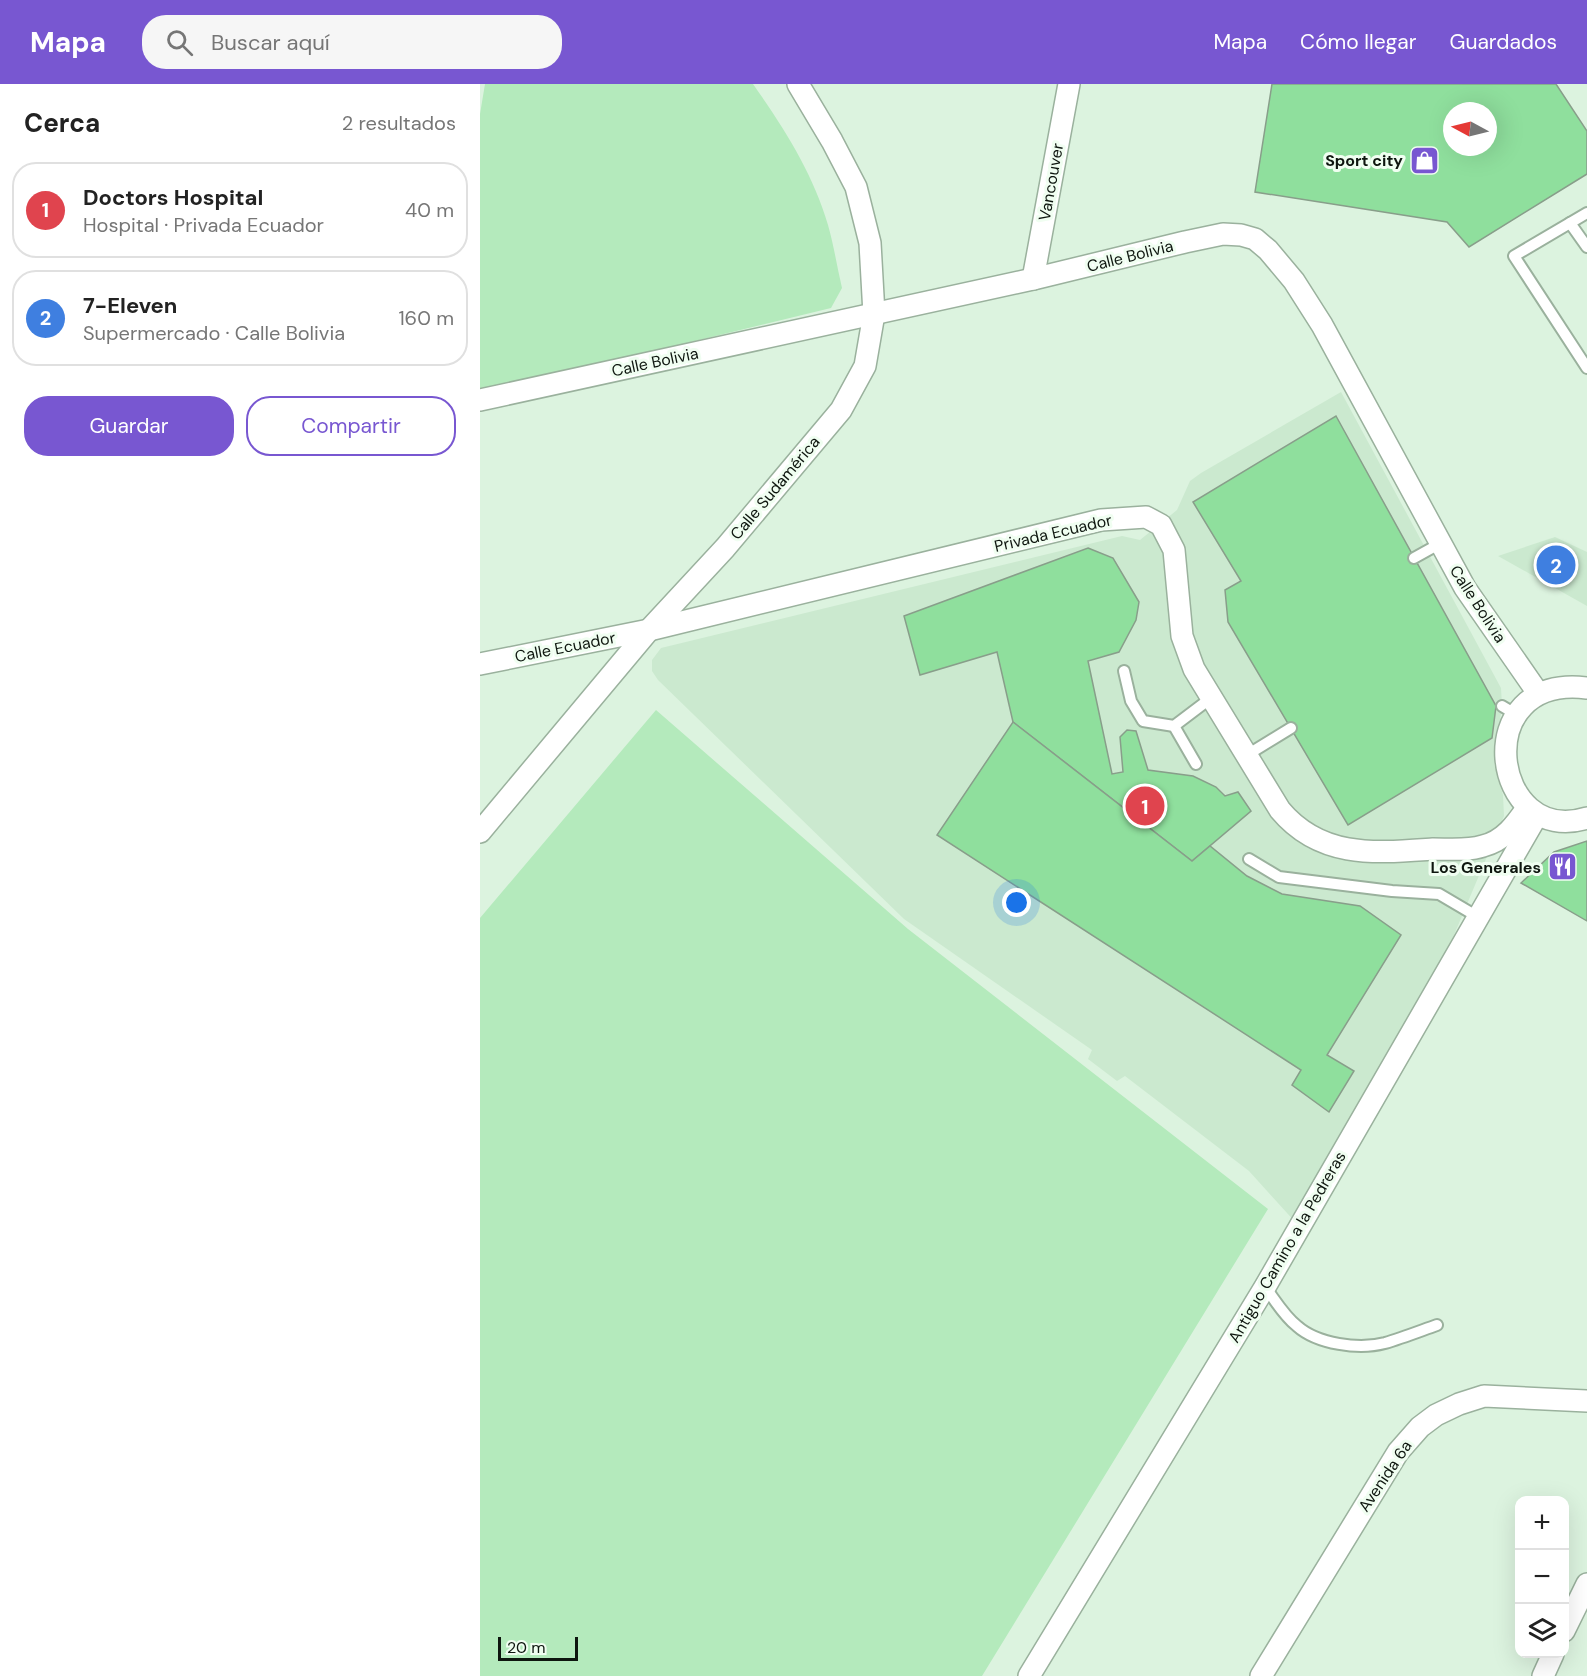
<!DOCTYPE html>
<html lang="es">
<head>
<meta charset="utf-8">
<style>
  :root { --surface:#fff; --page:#f6f6f6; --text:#222; --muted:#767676; --line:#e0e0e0; --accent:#7857d1 }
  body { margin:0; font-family:"DM Sans",sans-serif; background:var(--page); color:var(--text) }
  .controls { position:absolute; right:18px; bottom:18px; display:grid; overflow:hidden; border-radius:12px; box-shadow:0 6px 24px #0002 }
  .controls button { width:54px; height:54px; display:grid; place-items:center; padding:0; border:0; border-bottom:2px solid var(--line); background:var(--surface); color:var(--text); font:30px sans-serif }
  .compass { position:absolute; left:963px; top:18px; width:54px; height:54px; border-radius:50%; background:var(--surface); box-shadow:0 6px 24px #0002; rotate:277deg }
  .scale { position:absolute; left:18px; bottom:15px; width:80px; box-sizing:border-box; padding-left:6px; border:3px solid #0e160f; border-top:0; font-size:16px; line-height:21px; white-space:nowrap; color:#0e160f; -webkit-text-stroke:4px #f0fef1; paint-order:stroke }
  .you { position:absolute; left:537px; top:819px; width:21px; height:21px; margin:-15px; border:4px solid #fff; border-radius:50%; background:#1a73e8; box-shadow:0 0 0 9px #1a73e833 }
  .badge { display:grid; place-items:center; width:39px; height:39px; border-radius:50%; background:var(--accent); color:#fff; font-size:20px; font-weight:700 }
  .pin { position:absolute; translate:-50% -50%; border:3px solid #fff; box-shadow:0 2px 6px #0006 }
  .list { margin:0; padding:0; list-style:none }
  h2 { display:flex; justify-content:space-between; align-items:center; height:78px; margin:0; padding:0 24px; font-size:26px }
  h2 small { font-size:20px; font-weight:400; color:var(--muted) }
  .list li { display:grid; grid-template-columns:39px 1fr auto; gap:18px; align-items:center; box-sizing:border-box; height:96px; margin:0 12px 12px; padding:0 12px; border:2px solid var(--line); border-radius:24px }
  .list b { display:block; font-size:22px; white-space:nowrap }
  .list p { margin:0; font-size:20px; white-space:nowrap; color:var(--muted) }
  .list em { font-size:20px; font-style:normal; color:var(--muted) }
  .actions { display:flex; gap:12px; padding:18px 24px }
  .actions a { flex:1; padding:14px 0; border:2px solid var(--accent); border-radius:24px; text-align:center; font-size:21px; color:var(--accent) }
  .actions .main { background:var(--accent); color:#fff }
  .icon { flex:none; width:33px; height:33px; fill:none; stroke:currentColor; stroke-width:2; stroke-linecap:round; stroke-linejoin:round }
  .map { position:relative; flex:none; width:1107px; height:1592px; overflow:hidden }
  header { display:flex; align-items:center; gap:36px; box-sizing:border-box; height:84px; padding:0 30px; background:var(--accent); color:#fff }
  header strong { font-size:28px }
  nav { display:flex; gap:33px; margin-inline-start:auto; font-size:21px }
  .search { width:420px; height:54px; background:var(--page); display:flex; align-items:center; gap:15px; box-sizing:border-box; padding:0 21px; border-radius:24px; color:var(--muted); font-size:22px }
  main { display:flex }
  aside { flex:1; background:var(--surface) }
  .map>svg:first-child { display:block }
  .built { fill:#cbe9cf }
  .green { fill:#b4eabc }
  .building { fill:#8fdf9d; stroke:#889e8a; stroke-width:1.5; fill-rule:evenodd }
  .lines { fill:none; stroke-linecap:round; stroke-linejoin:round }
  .lane-casing { stroke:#9ab19d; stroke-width:14 }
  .street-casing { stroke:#9ab19d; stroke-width:24 }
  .lane { stroke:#fff; stroke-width:10 }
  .street { stroke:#fff; stroke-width:21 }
  .labels { text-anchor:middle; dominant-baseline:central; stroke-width:6; stroke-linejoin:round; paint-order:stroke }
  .poi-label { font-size:16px; font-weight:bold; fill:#0e160f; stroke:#f0fef1; text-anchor:end }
  .street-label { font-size:16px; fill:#0e160f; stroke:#f0fef1 }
</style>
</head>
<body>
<header>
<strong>Mapa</strong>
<div class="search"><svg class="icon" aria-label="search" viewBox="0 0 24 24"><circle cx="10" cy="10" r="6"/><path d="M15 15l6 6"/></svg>Buscar aquí</div>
<nav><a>Mapa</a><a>Cómo llegar</a><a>Guardados</a></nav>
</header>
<main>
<aside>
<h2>Cerca<small>2 resultados</small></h2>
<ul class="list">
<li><span class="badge" style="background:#e0444e">1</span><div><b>Doctors Hospital</b><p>Hospital · Privada Ecuador</p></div><em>40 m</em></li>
<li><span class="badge" style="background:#3f7fe0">2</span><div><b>7-Eleven</b><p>Supermercado · Calle Bolivia</p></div><em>160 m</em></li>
</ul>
<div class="actions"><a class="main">Guardar</a><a>Compartir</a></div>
</aside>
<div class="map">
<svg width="1107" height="1592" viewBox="0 0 1107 1592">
  <rect width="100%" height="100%" fill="#dcf3df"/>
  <!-- built -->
  <g class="built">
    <path d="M861,308L1021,604L1022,622L1014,680L1023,711L1024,732L974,851L911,973L817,1140L769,1087L645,992L637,997L608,975L612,966L424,835L178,596L172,587V576L181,564L642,452L660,456L697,426L710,397L721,389Z"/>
    <path d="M1075,453L1107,468V522L1018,472Z"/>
  </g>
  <!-- green -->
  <g class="green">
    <path d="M5,0H273C304,44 333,89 348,141C354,162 357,183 362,204L351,224L0,309V30Z"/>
    <path d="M176,626L428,845L788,1125L502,1592H0V834Z"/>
  </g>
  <!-- building -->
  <g class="building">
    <path d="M792,0H1076L1107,47V90L989,163L967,138L775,108ZM972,27H1008V63H972Z"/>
    <path d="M856,332L1016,622L1012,654L868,741L748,538L745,506L761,497L713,418Z"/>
    <path d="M608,464L633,474L659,518L656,536L639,568L608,577L632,690L643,688L640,653L647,646L656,647L668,686L713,692L736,703L745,712L758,708L771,727L712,777L533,638L517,568L440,591L424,532Z"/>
    <path d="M533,638L712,777L730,762L767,792L802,810L880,822L921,851L847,971L874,987L849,1028L812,1001L821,986L457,751Z"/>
    <path d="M1107,757V837L1041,799L1074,768Z"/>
  </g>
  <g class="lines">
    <defs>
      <g id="lane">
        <path d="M1107,129L1034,172L1107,284"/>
        <path d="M1090,139L1107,163"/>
        <path d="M934,474L961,459"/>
        <path d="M644,587L651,617L663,637L694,642L731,614"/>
        <path d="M1022,622L1037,631"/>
        <path d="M694,642L716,680"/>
        <path d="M767,671L811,644"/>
        <path d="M769,775L799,793L912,807L959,810L998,833"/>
        <path d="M785,1203C795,1216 804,1232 817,1242C837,1260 879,1266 905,1259C922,1254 940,1247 957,1241"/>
      </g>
      <g id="street">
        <path d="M553,195L589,0"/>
        <path d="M0,316L553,195L705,158L743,150L761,151L775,155L788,166L814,197L842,241L985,504L1058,609"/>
        <path d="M0,580L169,546L621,436L666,433L681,441L694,466L702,552L714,585L800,726C841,775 896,769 953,765C969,765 988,767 1003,762C1024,757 1036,740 1047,724"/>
        <path d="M1107,604C987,589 1011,764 1107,734"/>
        <path d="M0,748L169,546L245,464L361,326L385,282L394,230L390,159L376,103L352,57L318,0"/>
        <path d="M1084,1547L1107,1500"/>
        <path d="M549,1592L785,1203L1056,733"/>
        <path d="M781,1592L918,1368L940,1343L956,1331L979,1320L1004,1312L1107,1317"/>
        <path d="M1063,1592L1073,1570"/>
      </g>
    </defs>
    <!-- lane casing -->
    <use href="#lane" class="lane-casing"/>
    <!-- street casing -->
    <use href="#street" class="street-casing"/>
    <!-- lane -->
    <use href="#lane" class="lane"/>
    <!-- street -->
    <use href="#street" class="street"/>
  </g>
  <!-- icons -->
  <defs>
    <symbol id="shop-square" viewBox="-11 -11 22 22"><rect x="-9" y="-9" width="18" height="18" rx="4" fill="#7857d1" stroke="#f0fef1"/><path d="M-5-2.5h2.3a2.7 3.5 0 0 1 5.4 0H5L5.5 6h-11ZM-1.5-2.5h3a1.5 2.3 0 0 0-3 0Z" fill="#fff"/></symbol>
    <symbol id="restaurant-square" viewBox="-11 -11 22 22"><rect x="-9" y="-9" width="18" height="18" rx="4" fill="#7857d1" stroke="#f0fef1"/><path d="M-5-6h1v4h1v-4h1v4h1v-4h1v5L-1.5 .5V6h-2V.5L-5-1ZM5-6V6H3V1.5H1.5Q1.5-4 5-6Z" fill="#fff"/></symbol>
  </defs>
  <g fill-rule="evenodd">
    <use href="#shop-square" x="928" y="60" width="33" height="33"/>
    <use href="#restaurant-square" x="1066" y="766" width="33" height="33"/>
  </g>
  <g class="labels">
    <!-- poi labels -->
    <g class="poi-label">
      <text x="923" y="76">Sport city</text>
      <text x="1061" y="783">Los Generales</text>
    </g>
    <!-- street labels -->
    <g class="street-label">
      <text transform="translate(571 98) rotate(-80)">Vancouver</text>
      <text transform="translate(650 172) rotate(-14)">Calle Bolivia</text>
      <text transform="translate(175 278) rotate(-12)">Calle Bolivia</text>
      <text transform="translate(295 404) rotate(-50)">Calle Sudamérica</text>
      <text transform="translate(573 449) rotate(-13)">Privada Ecuador</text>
      <text transform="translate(998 520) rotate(57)">Calle Bolivia</text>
      <text transform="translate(85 563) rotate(-11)">Calle Ecuador</text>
      <text transform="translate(807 1163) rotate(-60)">Antiguo Camino a la Pedreras</text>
      <text transform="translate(905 1392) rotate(-56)">Avenida 6a</text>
    </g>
  </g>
</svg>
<div class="controls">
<button>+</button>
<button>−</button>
<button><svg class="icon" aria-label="layers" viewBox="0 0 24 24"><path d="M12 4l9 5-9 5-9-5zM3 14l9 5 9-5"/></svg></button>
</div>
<svg class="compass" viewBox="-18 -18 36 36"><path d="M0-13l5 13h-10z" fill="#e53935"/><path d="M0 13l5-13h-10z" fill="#767676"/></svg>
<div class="scale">20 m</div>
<div class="you"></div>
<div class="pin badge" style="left:665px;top:722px;background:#e0444e">1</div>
<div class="pin badge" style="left:1076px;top:481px;background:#3f7fe0">2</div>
</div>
</main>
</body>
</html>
